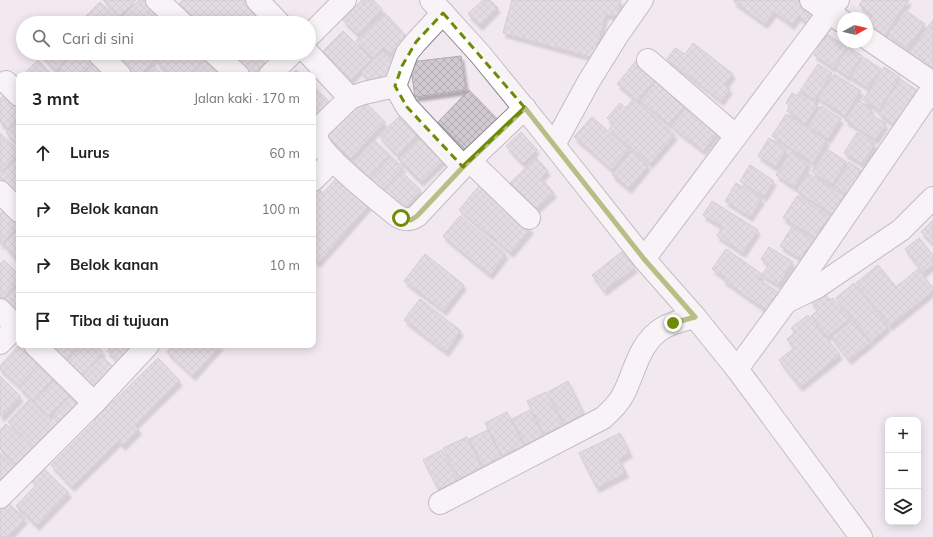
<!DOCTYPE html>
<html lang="id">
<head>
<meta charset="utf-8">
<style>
  :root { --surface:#fff; --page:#f6f6f6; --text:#222; --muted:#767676; --line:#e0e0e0 }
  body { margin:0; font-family:Mulish,sans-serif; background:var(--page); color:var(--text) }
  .controls { position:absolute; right:12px; bottom:12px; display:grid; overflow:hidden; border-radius:8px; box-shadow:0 2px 10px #0003 }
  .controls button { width:36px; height:36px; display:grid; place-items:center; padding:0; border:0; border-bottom:1px solid var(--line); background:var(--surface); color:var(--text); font:20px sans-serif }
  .compass { position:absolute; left:837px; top:12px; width:36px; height:36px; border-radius:50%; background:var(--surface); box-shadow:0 2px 10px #0003; rotate:82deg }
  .stop { position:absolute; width:12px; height:12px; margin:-9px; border:3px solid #6f8b06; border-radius:50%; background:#fff }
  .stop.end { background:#6f8b06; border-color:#fff; box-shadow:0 1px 4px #0008 }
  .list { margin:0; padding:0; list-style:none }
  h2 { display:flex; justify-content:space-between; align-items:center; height:52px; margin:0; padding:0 16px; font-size:17px }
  h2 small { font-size:13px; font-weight:400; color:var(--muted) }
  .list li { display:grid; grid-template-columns:26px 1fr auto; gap:12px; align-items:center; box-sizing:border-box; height:56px; padding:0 16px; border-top:1px solid var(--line) }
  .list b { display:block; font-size:15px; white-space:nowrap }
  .list em { font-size:13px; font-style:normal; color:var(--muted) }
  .icon { flex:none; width:22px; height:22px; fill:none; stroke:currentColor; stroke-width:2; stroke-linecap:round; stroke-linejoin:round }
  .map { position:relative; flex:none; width:933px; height:537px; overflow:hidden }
  .search { position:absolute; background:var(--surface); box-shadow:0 2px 10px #0003; left:16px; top:16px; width:300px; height:44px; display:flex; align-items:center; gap:10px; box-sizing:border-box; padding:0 14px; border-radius:22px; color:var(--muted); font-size:15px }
  .panel { position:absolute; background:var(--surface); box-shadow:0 2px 10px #0003; left:16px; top:72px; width:300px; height:276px; border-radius:8px }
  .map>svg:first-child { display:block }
  .building { fill:url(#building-cross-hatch); stroke:#b2a9b0; filter:url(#shadow) }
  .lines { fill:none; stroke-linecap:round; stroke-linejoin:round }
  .minor-casing { stroke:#8c848a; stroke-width:24 }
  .minor { stroke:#fff; stroke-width:22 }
  .route { stroke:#6f8b06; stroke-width:5 }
  .marked { fill:none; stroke:#6f8b06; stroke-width:3; stroke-dasharray:8 5; stroke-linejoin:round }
</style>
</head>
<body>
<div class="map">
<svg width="933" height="537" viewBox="0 0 933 537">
  <defs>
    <pattern id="building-cross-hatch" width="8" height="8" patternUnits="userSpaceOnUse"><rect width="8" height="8" fill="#d1c9d0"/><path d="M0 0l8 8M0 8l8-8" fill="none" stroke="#b4adb3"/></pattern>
    <filter id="shadow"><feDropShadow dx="2.5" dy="4.5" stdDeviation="1" flood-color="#0004"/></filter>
  </defs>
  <rect width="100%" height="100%" fill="#f2e9f0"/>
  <!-- building -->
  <g class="building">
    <path d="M103,0H136L119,17Z"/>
    <path d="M139,0H153L164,10L151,23H128L122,17Z"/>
    <path d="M183,0H245L267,23H194L177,6Z"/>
    <path d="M362,0H373L382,9L358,35L343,20Z"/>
    <path d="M483,0H490L498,8L480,26L468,14Z"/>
    <path d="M512,0H621L617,17L606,14L594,58L503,33Z"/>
    <path d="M735,0H805L818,9L808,23L798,16L792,25L774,12L765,24L734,2Z"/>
    <path d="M863,0H909L881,40L867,30V23L872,15L859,5Z"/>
    <path d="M100,2L119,21L117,23H79Z"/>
    <path d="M905,10L925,24L907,48L888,34Z"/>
    <path d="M165,11L177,23H153Z"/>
    <path d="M385,13L407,37L389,54L383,48L373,58L356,41Z"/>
    <path d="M933,20V70L932,71L908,54Z"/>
    <path d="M343,31L372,59L349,81L321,53Z"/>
    <path d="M827,34L847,47L833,68L814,55Z"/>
    <path d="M693,43L733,74L725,85L730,89L721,101L667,59L675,48L685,54Z"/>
    <path d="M849,47L862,56L848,77L835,68Z"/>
    <path d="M383,51L399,67L377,88L361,72Z"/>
    <path d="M41,53H73L55,70L40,54Z"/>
    <path d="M75,53H90L96,59L80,75H67L60,68Z"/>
    <path d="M124,53H146L154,61L140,75H128L115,62Z"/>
    <path d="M148,53H160L154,59Z"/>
    <path d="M167,53H206L208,55L189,75H170L157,63Z"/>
    <path d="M223,53H255L270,67L262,75H245Z"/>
    <path d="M209,56L222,75H191Z"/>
    <path d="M461,56L466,90L415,97L410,62Z"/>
    <path d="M639,57L659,74L638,101L617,84Z"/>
    <path d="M863,57L881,69L868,88L850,77Z"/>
    <path d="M38,60L52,75H23Z"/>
    <path d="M97,60L110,75H82Z"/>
    <path d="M818,64L832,73L815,100L800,91Z"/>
    <path d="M153,66L163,75H145Z"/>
    <path d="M884,67L900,77L879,110L863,100Z"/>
    <path d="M296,70L302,75H291Z"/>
    <path d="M834,74L861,91L845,116L818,98Z"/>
    <path d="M661,75L690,99L669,125L640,101Z"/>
    <path d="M900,79L920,92L898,127L878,114Z"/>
    <path d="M313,86L336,108L313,133Z"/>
    <path d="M9,90L19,100V118L8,130L0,122V99Z"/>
    <path d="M469,90L502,124L471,155L438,122Z"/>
    <path d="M799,92L818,104L806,124L787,111L790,106L786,103L792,93L797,96Z"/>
    <path d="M361,98L385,122L350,159L326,135Z"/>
    <path d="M633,99L675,135L650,164L609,129L613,123L607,118L620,103L626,108Z"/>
    <path d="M858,100L872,109L869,113L886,124L875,140L845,120Z"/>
    <path d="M691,101L722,126L703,151L671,126Z"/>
    <path d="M821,106L841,119L828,139L808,126Z"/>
    <path d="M405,111L423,130L397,155L379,136Z"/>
    <path d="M786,114L827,141L813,163L772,136Z"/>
    <path d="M592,117L629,149L612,170L574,137Z"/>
    <path d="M19,120V146L6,133Z"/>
    <path d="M426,132L448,156L421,182L398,159Z"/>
    <path d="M521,132L537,150L523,164L506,146Z"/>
    <path d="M0,133L19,151V153L0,173Z"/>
    <path d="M857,133L875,144L862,164L844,153Z"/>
    <path d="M769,138L787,150L775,167L758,156Z"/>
    <path d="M374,140L390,155L369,178L353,163Z"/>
    <path d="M827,149L847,162L832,185L812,172Z"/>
    <path d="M631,151L648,166L629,189L612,175Z"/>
    <path d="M791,152L809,163L794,187L776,175Z"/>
    <path d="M19,156V189L15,193L0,178V176Z"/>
    <path d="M391,156L403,168L383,190L371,178Z"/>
    <path d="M536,158L548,171L541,178L554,193L533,212L508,185Z"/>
    <path d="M849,162L868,175L853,198L834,186Z"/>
    <path d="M750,165L774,181L764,197L740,181Z"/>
    <path d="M401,172L421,190L402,211L382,192Z"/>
    <path d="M808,173L851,200L839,219L796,191Z"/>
    <path d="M340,174L372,202L318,263L313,259V183L323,193Z"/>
    <path d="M736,183L762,199L750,217L725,201Z"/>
    <path d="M479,186L531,229L511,253L459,210Z"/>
    <path d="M797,196L829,217L815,238L783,218Z"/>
    <path d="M712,201L758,230L743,253L717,236L722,227L703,215Z"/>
    <path d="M9,205L19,215V226L0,245V214Z"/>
    <path d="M460,216L506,254L490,275L443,236Z"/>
    <path d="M933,220V244L921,232Z"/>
    <path d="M792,227L813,241L801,259L780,246Z"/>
    <path d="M19,229V262L3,244Z"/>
    <path d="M919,238L933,255V265L923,273L905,249Z"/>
    <path d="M769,247L793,262L778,285L762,275L769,264L761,259Z"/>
    <path d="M726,249L762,274L758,279L780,293L767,311L723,280L725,278L712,269Z"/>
    <path d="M623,251L635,268L604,291L592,275Z"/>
    <path d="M425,254L464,285L444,311L404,281Z"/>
    <path d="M4,260L19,275V282L1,299L0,298V264Z"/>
    <path d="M878,265L896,287L918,269L933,288V291L890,326L856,283Z"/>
    <path d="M854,283L888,327L871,342L836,298Z"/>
    <path d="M19,285V316L3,300Z"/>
    <path d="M823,292L830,300L833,298L850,319L827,337L811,316L818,310L811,302Z"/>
    <path d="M420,299L461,331L446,352L404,320Z"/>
    <path d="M808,315L840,355L800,387L779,360L794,348L787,339L795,333L791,328Z"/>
    <path d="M852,320L870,343L849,360L831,337Z"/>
    <path d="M19,345H31L45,358L19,386L0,369V366Z"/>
    <path d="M54,345H80L61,365L47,352Z"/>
    <path d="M82,345H96L103,352L77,380L63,366Z"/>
    <path d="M113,345H140L122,365L107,351Z"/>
    <path d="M173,345H221L193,376L167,352Z"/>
    <path d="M102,356L118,372L95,398L78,381Z"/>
    <path d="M45,358L60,372L33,401L19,387Z"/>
    <path d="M158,358L180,381L135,425L139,430L123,446L119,441L72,487L51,465L96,420L91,414L108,397L113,402Z"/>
    <path d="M61,374L76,388L49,416L34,402Z"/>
    <path d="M0,376L21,397L2,417L0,415Z"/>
    <path d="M568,381L584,414L564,424L548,392Z"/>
    <path d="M76,389L90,401L65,428L52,416Z"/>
    <path d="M546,392L563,425L544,434L527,401Z"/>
    <path d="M29,400L59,428L37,450L8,422Z"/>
    <path d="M530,410L543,435L525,445L512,419Z"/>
    <path d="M507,412L524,445L502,456L485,423Z"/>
    <path d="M6,424L36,452L20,469L0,449V430Z"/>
    <path d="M488,430L501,457L483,466L469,439Z"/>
    <path d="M620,433L630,453L619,459L626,473L597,488L579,453Z"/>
    <path d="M467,437L482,467L459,479L443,448Z"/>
    <path d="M442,450L457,480L439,490L423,460Z"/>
    <path d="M0,453L19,471L0,489Z"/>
    <path d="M38,463L69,493L37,526L16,506L37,484L27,475Z"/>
    <path d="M6,501L25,519L8,537H0V507Z"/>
  </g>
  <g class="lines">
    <defs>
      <g id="minor">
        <path d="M157,0L182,23"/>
        <path d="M257,0L279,23"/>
        <path d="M431,0L480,54L538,125L644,259L695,317L737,369L861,537"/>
        <path d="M811,0L843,22"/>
        <path d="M443,13L416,42L407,53L395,86L364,93L350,98L318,129C317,133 317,135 317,139C323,157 379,201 396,215C403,220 409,221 417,216L463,167L525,108"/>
        <path d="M309,36L345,0"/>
        <path d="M867,38L933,83"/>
        <path d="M98,53L120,75"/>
        <path d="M214,53L238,75"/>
        <path d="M308,53L350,98"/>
        <path d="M648,60L736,136"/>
        <path d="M270,75L292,53"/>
        <path d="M6,82L19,95"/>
        <path d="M395,86L407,107L463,167"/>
        <path d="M554,145L589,81L617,36L642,0"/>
        <path d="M470,161L529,218"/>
        <path d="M313,180L333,160"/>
        <path d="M0,192L19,211"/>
        <path d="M644,259L838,0"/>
        <path d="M788,301L817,287L901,230L933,198"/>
        <path d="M0,310L19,329"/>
        <path d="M0,343L19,324"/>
        <path d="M35,345L94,403"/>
        <path d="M737,369L786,302L933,88"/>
        <path d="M0,497L94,403L148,345"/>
        <path d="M440,503L603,418C611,411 618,404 623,395C635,372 639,342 663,328C673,322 684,320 695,317"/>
      </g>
    </defs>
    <!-- minor casing -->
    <use href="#minor" class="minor-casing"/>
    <!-- minor -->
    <use href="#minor" class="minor"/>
  </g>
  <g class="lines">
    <!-- route -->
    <path class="route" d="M401,218L411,220L417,216L463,167L525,108L644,259L695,317L673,323"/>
  </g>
  <!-- marked area -->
  <path d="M0 0H933V537H0ZM443,13L525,108L463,167L407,107L395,86L402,66L416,42Z" fill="#f2e9f0" fill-opacity=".55" fill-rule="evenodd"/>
  <path class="marked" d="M443,13L525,108L463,167L407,107L395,86L402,66L416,42Z"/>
</svg>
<div class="controls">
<button>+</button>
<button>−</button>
<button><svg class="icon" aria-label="layers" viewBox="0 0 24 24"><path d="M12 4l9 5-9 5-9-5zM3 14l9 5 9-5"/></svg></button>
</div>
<svg class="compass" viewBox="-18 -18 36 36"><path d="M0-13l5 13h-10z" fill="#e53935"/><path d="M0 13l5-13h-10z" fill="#767676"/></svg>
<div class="stop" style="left:401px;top:218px"></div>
<div class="stop end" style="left:673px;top:323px"></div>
<div class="search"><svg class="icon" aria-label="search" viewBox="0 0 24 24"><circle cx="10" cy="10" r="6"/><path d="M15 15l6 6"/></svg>Cari di sini</div>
<section class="panel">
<h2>3 mnt<small>Jalan kaki · 170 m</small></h2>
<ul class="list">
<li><svg class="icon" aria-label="ahead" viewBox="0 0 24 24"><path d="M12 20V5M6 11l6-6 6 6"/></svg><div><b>Lurus</b></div><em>60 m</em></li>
<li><svg class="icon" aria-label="right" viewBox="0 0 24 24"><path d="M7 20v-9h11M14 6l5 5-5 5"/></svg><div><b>Belok kanan</b></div><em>100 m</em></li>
<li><svg class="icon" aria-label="right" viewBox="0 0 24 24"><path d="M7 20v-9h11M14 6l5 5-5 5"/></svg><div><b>Belok kanan</b></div><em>10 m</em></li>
<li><svg class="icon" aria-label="arrive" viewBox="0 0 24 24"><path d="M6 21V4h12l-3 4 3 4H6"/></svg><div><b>Tiba di tujuan</b></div></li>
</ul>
</section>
</div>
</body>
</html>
